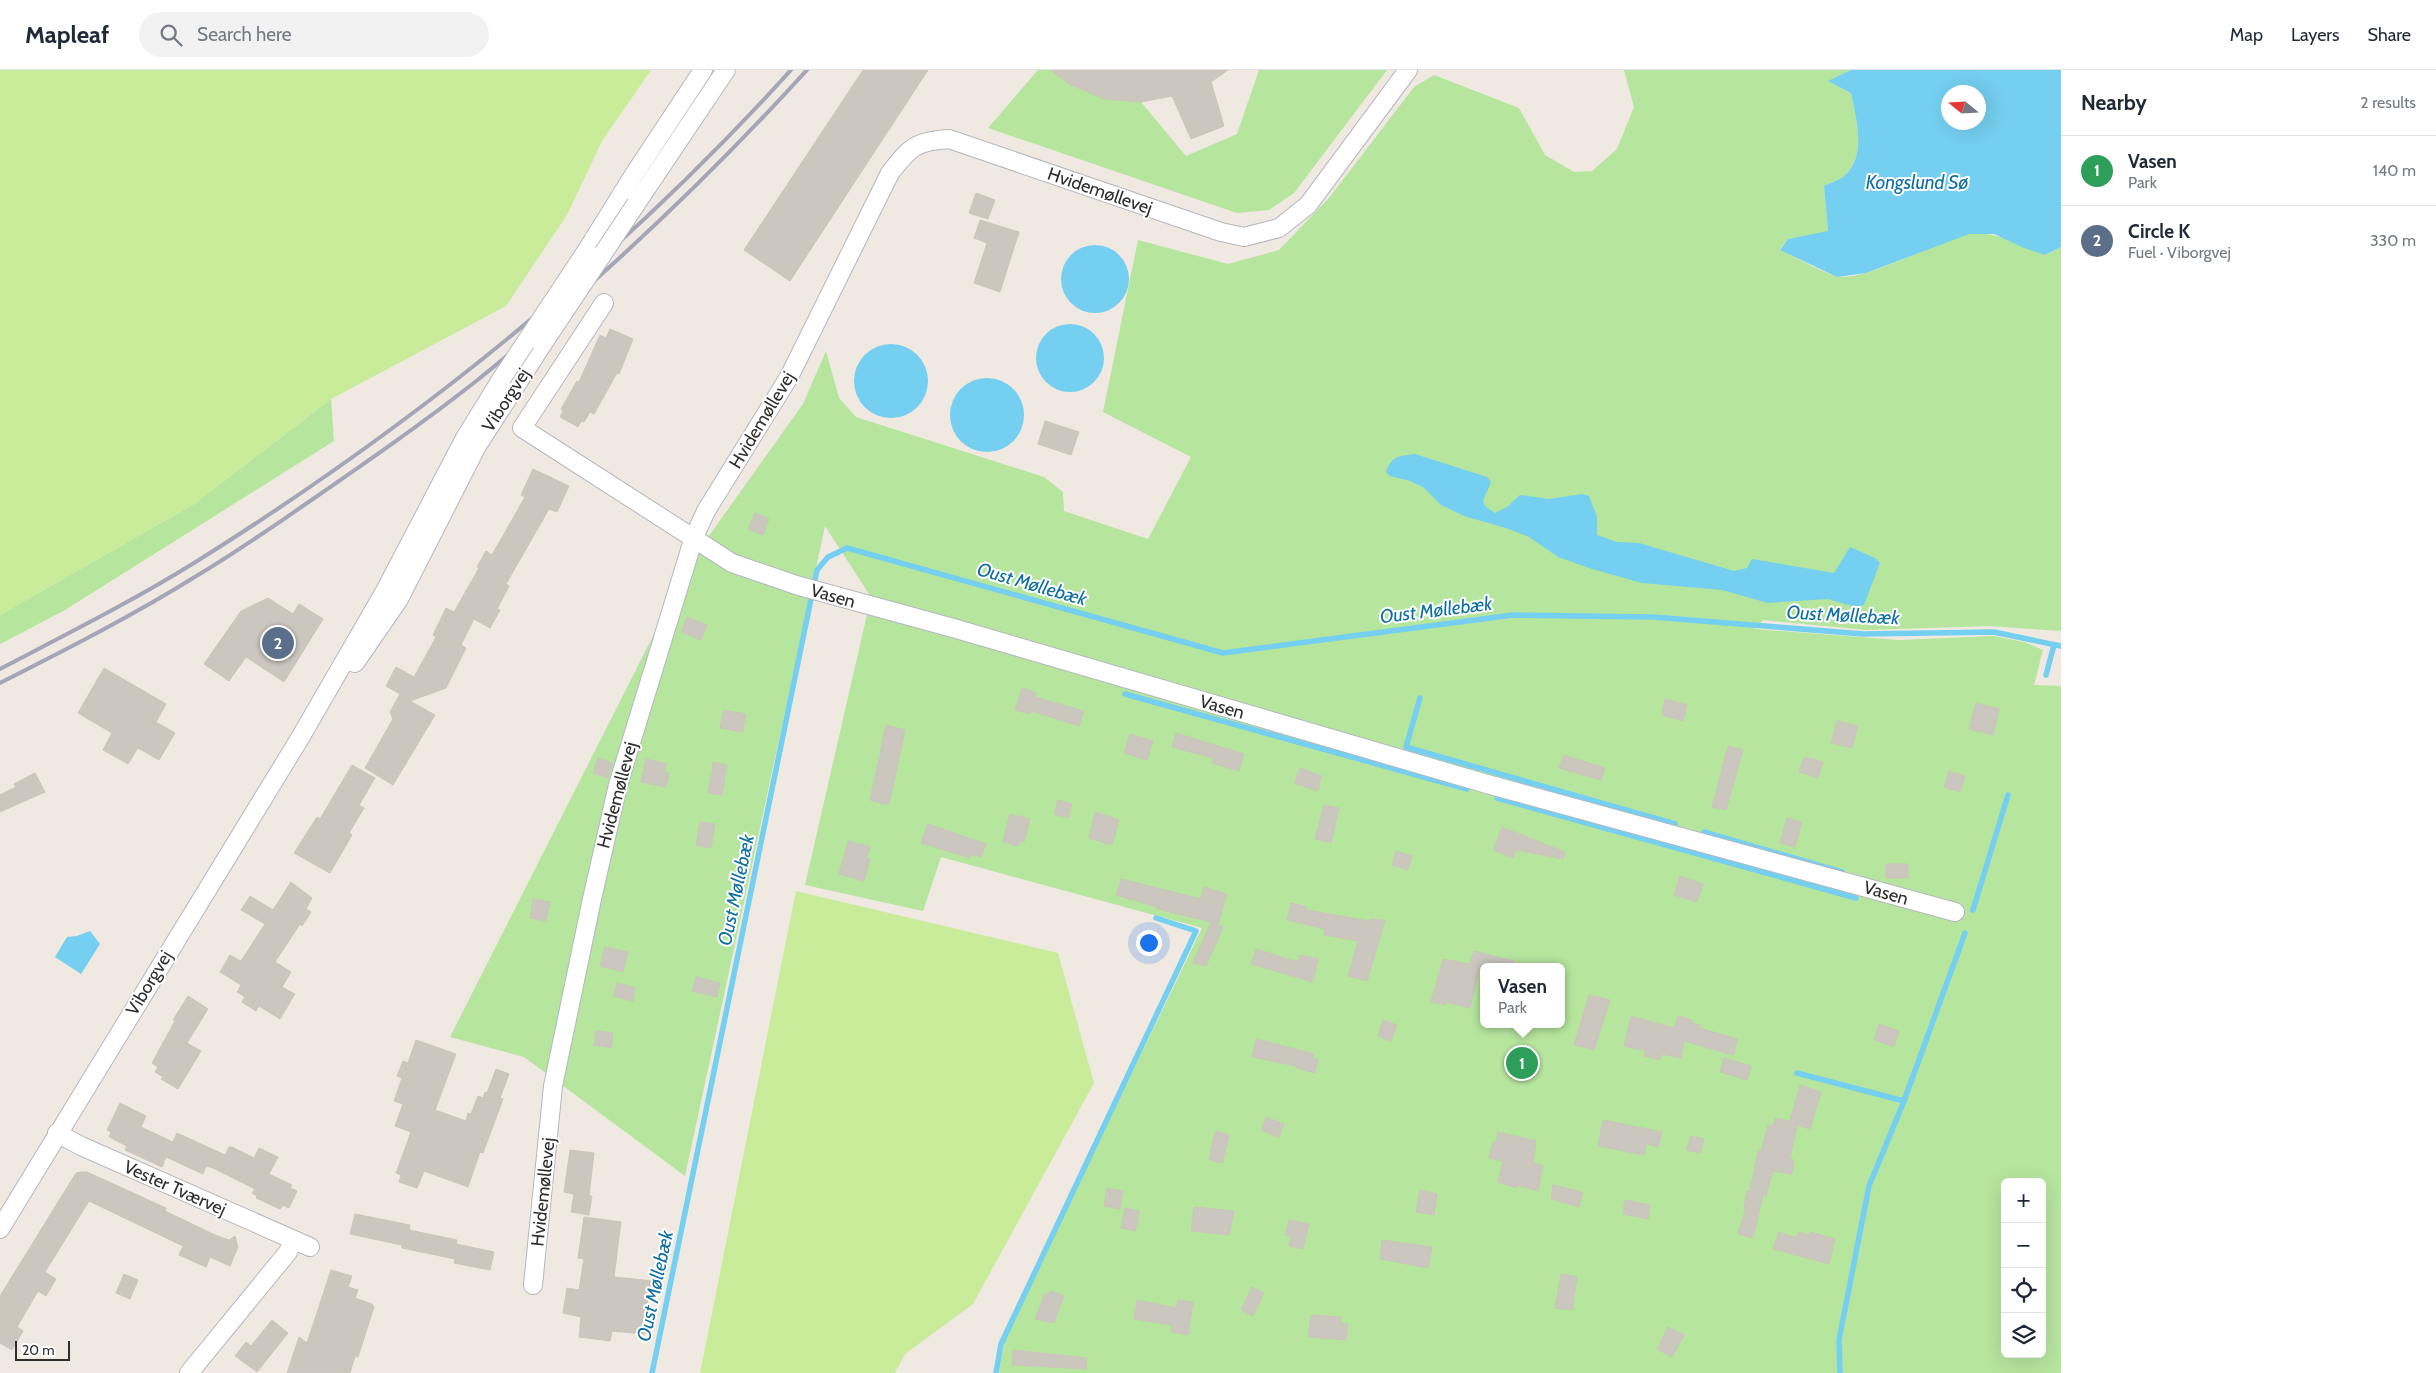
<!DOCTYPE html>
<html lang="en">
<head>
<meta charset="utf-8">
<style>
  :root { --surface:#fff; --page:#f2f2f3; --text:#1f2937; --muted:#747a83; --line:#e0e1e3; --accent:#4264fb }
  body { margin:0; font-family:Cabin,sans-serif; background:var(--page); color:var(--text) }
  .controls { position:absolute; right:15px; bottom:15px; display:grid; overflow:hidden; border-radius:8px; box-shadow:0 5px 20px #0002 }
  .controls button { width:45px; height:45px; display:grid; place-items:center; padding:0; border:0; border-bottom:1px solid var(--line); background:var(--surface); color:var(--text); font:25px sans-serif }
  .compass { position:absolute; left:1941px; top:15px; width:45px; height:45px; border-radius:50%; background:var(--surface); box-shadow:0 5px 20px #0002; rotate:288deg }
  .scale { position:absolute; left:15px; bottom:12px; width:55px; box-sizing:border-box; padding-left:5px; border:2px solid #2e2e2e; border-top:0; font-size:14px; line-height:18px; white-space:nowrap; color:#2e2e2e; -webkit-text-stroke:4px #fff; paint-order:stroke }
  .you { position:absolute; left:1148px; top:872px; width:18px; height:18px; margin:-12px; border:4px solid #fff; border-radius:50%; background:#1a73e8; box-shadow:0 0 0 8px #1a73e833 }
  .badge { display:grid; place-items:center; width:32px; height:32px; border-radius:50%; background:var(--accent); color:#fff; font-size:16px; font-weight:700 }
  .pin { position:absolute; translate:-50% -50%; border:2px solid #fff; box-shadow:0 1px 5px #0006 }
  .popup { position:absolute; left:1480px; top:893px; width:85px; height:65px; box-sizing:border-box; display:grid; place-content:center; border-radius:8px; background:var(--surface); filter:drop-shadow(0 1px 4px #0005); font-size:16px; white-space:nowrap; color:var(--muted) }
  .popup b { font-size:19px; color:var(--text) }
  .popup::after { content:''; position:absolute; left:50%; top:100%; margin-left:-10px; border:10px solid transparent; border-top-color:var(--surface) }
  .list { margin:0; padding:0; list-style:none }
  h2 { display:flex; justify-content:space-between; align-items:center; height:65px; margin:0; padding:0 20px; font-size:21px }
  h2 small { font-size:16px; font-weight:400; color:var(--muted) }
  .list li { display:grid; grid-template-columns:32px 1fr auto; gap:15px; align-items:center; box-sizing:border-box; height:70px; padding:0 20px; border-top:1px solid var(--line) }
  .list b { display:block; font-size:19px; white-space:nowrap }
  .list p { margin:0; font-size:16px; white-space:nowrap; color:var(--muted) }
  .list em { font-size:16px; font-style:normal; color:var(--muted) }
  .icon { flex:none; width:28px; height:28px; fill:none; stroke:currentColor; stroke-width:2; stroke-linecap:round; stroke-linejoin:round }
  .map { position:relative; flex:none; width:2061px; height:1303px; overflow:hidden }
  header { display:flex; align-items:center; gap:30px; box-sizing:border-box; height:70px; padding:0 25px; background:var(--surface); border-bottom:1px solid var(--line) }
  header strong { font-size:24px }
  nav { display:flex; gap:28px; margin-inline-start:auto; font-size:18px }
  .search { width:350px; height:45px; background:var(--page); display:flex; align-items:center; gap:12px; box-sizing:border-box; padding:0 18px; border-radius:28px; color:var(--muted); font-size:19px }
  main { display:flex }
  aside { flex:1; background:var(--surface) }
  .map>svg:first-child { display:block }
  .green { fill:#b6e59e; fill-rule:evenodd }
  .pitch { fill:#c9ec9a }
  .water { fill:#75cff0; fill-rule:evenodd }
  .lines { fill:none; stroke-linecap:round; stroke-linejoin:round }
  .stream { stroke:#75cff0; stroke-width:5.5 }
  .building { fill:#cbc7bf; stroke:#cbc5ba }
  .minor-casing { stroke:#b4b7c1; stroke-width:20 }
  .minor { stroke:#fff; stroke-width:18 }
  .rail { stroke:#a3a6b8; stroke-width:4 }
  .minor-bridge-casing { stroke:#b4b7c1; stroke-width:20; stroke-linecap:butt }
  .minor-bridge { stroke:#fff; stroke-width:18 }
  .labels { text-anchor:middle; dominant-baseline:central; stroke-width:4; stroke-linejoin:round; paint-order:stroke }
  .street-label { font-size:18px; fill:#2e2e2e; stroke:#fff }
  .water-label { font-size:19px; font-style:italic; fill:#0d6fa3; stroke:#fff }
</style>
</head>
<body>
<header>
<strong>Mapleaf</strong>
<div class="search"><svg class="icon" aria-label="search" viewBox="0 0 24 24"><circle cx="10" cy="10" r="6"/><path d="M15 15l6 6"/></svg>Search here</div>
<nav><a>Map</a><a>Layers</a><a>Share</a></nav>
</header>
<main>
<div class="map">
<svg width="2061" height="1303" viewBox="0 0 2061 1303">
  <rect width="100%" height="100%" fill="#efe9e1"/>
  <!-- green -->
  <g class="green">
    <path d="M1038,0H1051L1069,14L1104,29L1141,32L1186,86L1237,64L1259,0H1387L1294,123L1269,140L1237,143L988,58Z"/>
    <path d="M1624,0H1851L1829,11L1851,23C1856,48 1867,84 1845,105C1840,110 1830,113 1824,116L1828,162L1788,169L1780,179C1791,186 1823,202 1835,206C1861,214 1939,170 1969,164C1996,159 2020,177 2045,185L2061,177V561L1989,556L1866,560L1763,550L1755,559L1899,570L1994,566L2024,572L2043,580L2034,615L2061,616V1303H999L1005,1266L1202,858L941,787L923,841L805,815L871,527L825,456L685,1106L524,987L450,967L691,491L803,334L826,281L839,328L856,347L1044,407L1063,422L1064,441L1148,469L1191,387L1103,342L1138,170L1228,194L1279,180L1329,128L1414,17L1434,5L1519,38L1545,85L1574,102L1592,101L1617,79L1634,37ZM1483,897H1561V954H1483ZM2005,1112H2042V1284H2005Z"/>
    <path d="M331,329L334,371L65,540L0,574V545L194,434Z"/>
  </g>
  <!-- pitch -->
  <g class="pitch">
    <path d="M0,0H651L602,71L567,145L506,236L331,329L194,434L0,545Z"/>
    <path d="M796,821L1058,883L1094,1013L973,1234L905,1284L895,1303H700Z"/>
  </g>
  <!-- water -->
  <g class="water">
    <path d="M1851,0H2061V177L2045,185L2024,178L1994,164H1969L1866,203L1837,207L1780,180L1788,169L1828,161L1824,116C1830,113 1840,110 1845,105C1867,85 1856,48 1851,23L1828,11ZM1978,22V52H1948V22Z"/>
    <circle cx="1095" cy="209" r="34"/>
    <circle cx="1070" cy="288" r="34"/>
    <circle cx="891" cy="311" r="37"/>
    <circle cx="987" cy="345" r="37"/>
    <path d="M1415,384L1487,407L1491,412L1483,431L1485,436L1495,443L1507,437L1520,425L1549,429L1582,424L1589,426L1597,447V465L1617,472L1639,473L1734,501L1747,498L1752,489L1834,503L1850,477L1875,488L1880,493L1864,535L1855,537L1828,529L1768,533L1722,520L1642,513L1592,499L1558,487L1529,467L1506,458L1464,446L1441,435L1423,417L1410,411L1390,406L1386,402C1391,386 1400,386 1415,384Z"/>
    <path d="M90,861L100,874L81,904L55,887L67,867L77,866Z"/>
  </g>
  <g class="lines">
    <!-- stream -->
    <g class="stream">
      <path d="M2046,605L2054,575"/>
      <path d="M1125,624L1467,719"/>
      <path d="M1420,628L1406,677L1675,754"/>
      <path d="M1497,728L1856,828"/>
      <path d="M1704,762L1842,802"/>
      <path d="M1973,840L2008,725"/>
      <path d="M1797,1003L1904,1031"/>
      <path d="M652,1303L817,500L828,487L847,478L1223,583L1513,545L1653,547L1863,564L1994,562L2061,576"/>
      <path d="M996,1303L1001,1274L1196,861L1156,848"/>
      <path d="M1840,1303L1839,1270L1869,1116L1904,1031L1965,863"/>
    </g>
  </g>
  <!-- building -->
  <g class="building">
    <path d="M863,0H928L790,211L744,180Z"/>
    <path d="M1051,0H1228L1211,12L1224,56L1191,69L1172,26L1141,32L1104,29L1069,14Z"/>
    <path d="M976,123L995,130L988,149L969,143Z"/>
    <path d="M980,150L1019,162L1000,222L974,213L987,173L974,168Z"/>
    <path d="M610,259L633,269L619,304L617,303L594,344L590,342L584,352L581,351L578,357L560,347L563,341L561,339L577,311L579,312L600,265L606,268Z"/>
    <path d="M1045,351L1079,362L1071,385L1038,374Z"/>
    <path d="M533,399L569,416L557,442L549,439L506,514L509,516L497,539L500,540L490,558L474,549L461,575L466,578L446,618L410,631L435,645L393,715L365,698L393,649L390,642L400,624L386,616L396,597L414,607L436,567L433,565L446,538L454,542L479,498L477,497L486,481L492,485L525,427L521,425Z"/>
    <path d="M755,443L769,449L763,465L748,459Z"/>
    <path d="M268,528L293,544L299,534L323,549L284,612L246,587L229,611L204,594L241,541Z"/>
    <path d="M687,547L707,555L701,570L681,562Z"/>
    <path d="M104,598L166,634L156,652L175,663L159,690L138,678L128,694L103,680L112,663L78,643Z"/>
    <path d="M1022,618L1036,623L1035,627L1084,641L1079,656L1031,641L1030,644L1015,640Z"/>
    <path d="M1665,629L1687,635L1683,651L1662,645Z"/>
    <path d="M1976,633L1999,639L1993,665L1969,659Z"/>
    <path d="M724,640L746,644L743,662L720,658Z"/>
    <path d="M1837,651L1858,656L1852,678L1831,673Z"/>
    <path d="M886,655L905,660L889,735L870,730Z"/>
    <path d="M1176,663L1244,684L1239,701L1212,693L1213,688L1172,677Z"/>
    <path d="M1130,664L1153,671L1147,690L1124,683Z"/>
    <path d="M1728,676L1743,680L1726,740L1712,737Z"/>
    <path d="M1564,685L1605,698L1601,710L1559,698Z"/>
    <path d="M1804,687L1823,692L1818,708L1799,702Z"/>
    <path d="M598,688L612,693L608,708L593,703Z"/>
    <path d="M646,689L667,694L664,702L669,703L666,717L641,712Z"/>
    <path d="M713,692L727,695L722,725L708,723Z"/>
    <path d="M352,695L375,708L359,735L364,738L349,763L352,765L330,803L294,783L317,747L320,749Z"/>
    <path d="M1300,698L1322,706L1317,721L1294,713Z"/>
    <path d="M1949,701L1965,706L1960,722L1944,717Z"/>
    <path d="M35,703L45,722L0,742V725L16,717L14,714Z"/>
    <path d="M1058,730L1072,734L1068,748L1054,744Z"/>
    <path d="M1324,735L1339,738L1331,773L1315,769Z"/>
    <path d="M1095,742L1119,750L1112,775L1089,768Z"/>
    <path d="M1010,744L1030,749L1024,772L1020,771L1018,776L1003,772Z"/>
    <path d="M1787,748L1802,752L1795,777L1780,773Z"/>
    <path d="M700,752L715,754L711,778L696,775Z"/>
    <path d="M928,754L986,774L981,787L971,784L970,788L921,773Z"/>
    <path d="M1502,757L1565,782L1563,789L1516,780L1513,788L1493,780Z"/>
    <path d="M848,771L870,777L866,788L870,789L864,811L839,804Z"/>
    <path d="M1396,781L1412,786L1408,800L1392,795Z"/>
    <rect x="1886" y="794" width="22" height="14"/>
    <path d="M1680,806L1703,814L1697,832L1674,825Z"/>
    <path d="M1121,809L1201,829L1204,817L1227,824L1218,854L1214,853L1223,857L1206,896L1193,893L1211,852L1157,839V837L1116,825Z"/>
    <path d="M291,812L312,828L306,839L311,842L302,856L300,854L275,892L291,902L282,917L295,924L280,949L259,936L256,941L242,932L245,927L237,922L241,915L220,902L230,885L241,891L265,854L241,840L250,826L273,840Z"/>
    <path d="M533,829L550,832L546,851L530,848Z"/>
    <path d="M1291,833L1307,837L1306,840L1369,851L1370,849L1385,850L1367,911L1348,906L1358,871L1324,865L1325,859L1287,850Z"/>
    <path d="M605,877L628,882L623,902L600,896Z"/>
    <path d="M1256,879L1298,892L1300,885L1318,889L1313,912L1251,894Z"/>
    <path d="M1474,881L1514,891V897H1480L1470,938L1446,932V935L1431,932L1443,889L1470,894Z"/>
    <path d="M696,907L720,913L717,927L692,921Z"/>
    <path d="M617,913L635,918L633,931L613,926Z"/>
    <path d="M1589,925L1610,930L1594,980L1574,975Z"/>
    <path d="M188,926L208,939L187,973L201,981L178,1019L161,1009L163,1007L155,1002L158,997L152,993L175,951L173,950Z"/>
    <path d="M1631,946L1674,958L1678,946L1692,950V953L1700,955L1699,958L1738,969L1733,985L1684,971L1681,988L1662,984L1660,990L1644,986L1646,981L1624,976Z"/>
    <path d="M1383,950L1397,955L1391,971L1378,966Z"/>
    <path d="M1879,954L1899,961L1894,977L1874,970Z"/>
    <path d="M596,961L613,963L611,978L594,975Z"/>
    <path d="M1256,969L1314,984L1312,988L1318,990L1315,1003L1296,998V996L1252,987Z"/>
    <path d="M416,970L456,984L435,1040L466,1051L468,1043L471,1044L478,1026L483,1028L485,1022L487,1023L496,999L509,1004L500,1028L503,1029L483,1083L480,1082L468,1117L424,1101L417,1118L399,1112L401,1105L396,1103L411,1062L395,1056L403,1034L394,1031L402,1008L397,1006L403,991L408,993Z"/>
    <path d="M1724,988L1751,996L1747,1010L1720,1002Z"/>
    <path d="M1800,1015L1821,1022L1810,1059L1797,1055L1790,1089L1794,1090L1792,1104L1773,1101L1766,1126L1763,1125L1753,1168L1738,1164L1746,1138H1744L1747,1121H1750L1758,1081H1761L1768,1055L1773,1056L1775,1048L1790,1051Z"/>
    <path d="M120,1033L146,1046L141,1057L173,1072L177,1063L225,1085L229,1077H232L254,1088L259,1078L278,1087L269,1104L292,1115L290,1118L297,1121L289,1138L283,1135L280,1139L256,1128L257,1126L252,1123L255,1119L213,1098L206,1096L203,1104L166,1087L162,1097L125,1080L127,1076L109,1067L111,1062L107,1060Z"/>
    <path d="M1266,1047L1284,1054L1279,1067L1261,1060Z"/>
    <path d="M1603,1050L1662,1062L1658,1077L1646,1074L1644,1085L1598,1076Z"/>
    <path d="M1215,1061L1229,1065L1223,1093L1209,1090Z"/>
    <path d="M1498,1062L1536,1071L1533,1093L1543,1095L1538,1121L1517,1115V1118L1498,1112L1503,1091L1489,1088L1493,1072L1496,1073Z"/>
    <path d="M1691,1066L1704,1069L1700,1083L1686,1080Z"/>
    <path d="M570,1080L594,1083L589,1126H592L589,1145L571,1142L574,1124L564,1122Z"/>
    <path d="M81,1102H87L166,1138L165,1141L215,1165L229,1170L235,1166L238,1177L230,1196L210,1187L206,1197L179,1185L183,1176L89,1131L45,1202L56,1209L46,1226L38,1221L17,1257L23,1261L12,1280L0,1273V1226L76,1103Z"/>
    <path d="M1553,1115L1583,1122L1579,1137L1551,1129Z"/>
    <path d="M1107,1118L1123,1121L1120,1139L1104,1136Z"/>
    <path d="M1420,1120L1437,1124L1434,1145L1416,1142Z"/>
    <path d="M1625,1130L1650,1135L1648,1149L1623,1144Z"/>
    <path d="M1194,1137L1234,1141L1229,1165L1191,1161Z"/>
    <path d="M1125,1138L1139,1141L1136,1161L1121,1158Z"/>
    <path d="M355,1144L410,1155L409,1160L457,1170L456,1174L494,1182L490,1200L454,1193L455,1189L402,1178V1175L350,1164Z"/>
    <path d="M584,1147L621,1152L614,1207L654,1211L653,1228H648L645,1264L612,1261L610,1271L579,1267L581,1247L563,1243L567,1218L579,1220L584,1189L578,1188Z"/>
    <path d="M1289,1150L1309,1154L1303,1179L1289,1176L1291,1167L1285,1165Z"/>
    <path d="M1779,1162L1797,1168L1799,1162L1809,1165L1810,1162L1835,1169L1829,1194L1773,1179Z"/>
    <path d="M1382,1170L1432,1177L1428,1198L1380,1189Z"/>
    <path d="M331,1200L352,1206L348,1217L358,1220L355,1228L372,1234L374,1237L358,1287L355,1286L350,1303H287L299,1267L307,1273Z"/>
    <path d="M124,1204L138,1210L130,1229L116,1223Z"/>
    <path d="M1561,1204L1577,1207L1572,1240L1555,1238Z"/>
    <path d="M1252,1217L1264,1223L1253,1246L1241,1240Z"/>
    <path d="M1050,1221L1064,1225L1054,1253L1035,1249L1045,1223L1049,1224Z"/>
    <path d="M1137,1230L1176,1238L1178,1230L1193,1232L1188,1265L1171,1262L1172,1255L1134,1249Z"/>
    <path d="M1311,1245L1341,1247L1340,1253L1348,1254L1346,1270L1308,1267Z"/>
    <path d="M272,1250L288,1263L257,1302L235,1286L246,1272L251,1276Z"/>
    <path d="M1668,1257L1684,1265L1672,1287L1657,1279Z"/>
    <path d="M1013,1280L1087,1288L1086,1299L1012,1295Z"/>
  </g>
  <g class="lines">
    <defs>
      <g id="minor">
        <path d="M636,134L726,0"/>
        <path d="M587,180L635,103L703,0"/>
        <path d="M604,233L522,358L732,493L796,515L953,558L1487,714L1955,842"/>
        <path d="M355,593L399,529L477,376L542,275"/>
        <path d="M57,1063L81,1076L310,1177"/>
        <path d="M0,1159L300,668L385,521L465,368L502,308"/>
        <path d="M533,1215L553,1016L592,829L618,715L694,467L706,441L789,307L890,103C910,77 916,71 949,69L1221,162L1244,167L1279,158L1308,135L1408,0"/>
        <path d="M189,1303L288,1182L293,1170"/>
      </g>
    </defs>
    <!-- minor casing -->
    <use href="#minor" class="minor-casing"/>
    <!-- minor -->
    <use href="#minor" class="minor"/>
    <!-- rail -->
    <g class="rail">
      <path d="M0,599C65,565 131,532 194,493C413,356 617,192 791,0"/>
      <path d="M0,613C67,579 134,545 198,505C237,482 275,455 313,429C368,391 423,353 475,312C593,217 705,112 807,0"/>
    </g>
    <defs>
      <g id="minor-bridge">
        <path d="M542,275L636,134"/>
        <path d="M502,308L587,180"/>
      </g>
    </defs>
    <!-- minor-bridge casing -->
    <use href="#minor-bridge" class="minor-bridge-casing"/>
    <!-- minor-bridge -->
    <use href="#minor-bridge" class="minor-bridge"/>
  </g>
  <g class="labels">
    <!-- street labels -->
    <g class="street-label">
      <text transform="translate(1100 121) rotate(19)">Hvidemøllevej</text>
      <text transform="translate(506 330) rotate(-57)">Viborgvej</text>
      <text transform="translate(762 350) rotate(-59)">Hvidemøllevej</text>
      <text transform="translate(833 526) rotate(16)">Vasen</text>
      <text transform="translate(1222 637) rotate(16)">Vasen</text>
      <text transform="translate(617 725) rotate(-75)">Hvidemøllevej</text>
      <text transform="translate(1886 823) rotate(16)">Vasen</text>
      <text transform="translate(149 913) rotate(-59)">Viborgvej</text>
      <text transform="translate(175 1118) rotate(24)">Vester Tværvej</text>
      <text transform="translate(543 1122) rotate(-84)">Hvidemøllevej</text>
    </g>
    <!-- water labels -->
    <g class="water-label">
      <text x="1917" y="112">Kongslund Sø</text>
      <text transform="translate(1032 514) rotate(16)">Oust Møllebæk</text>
      <text transform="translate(1436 540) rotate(-7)">Oust Møllebæk</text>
      <text transform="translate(1843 545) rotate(3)">Oust Møllebæk</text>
      <text transform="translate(736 820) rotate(-78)">Oust Møllebæk</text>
      <text transform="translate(655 1216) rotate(-78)">Oust Møllebæk</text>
    </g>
  </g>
</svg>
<div class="controls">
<button>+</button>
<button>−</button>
<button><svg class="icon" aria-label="locate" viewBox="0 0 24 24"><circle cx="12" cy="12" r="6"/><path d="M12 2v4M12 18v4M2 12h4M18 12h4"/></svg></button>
<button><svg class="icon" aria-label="layers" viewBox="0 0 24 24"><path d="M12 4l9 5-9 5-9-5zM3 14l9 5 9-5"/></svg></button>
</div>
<svg class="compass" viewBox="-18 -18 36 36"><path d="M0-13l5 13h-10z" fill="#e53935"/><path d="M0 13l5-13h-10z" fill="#747a83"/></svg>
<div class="scale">20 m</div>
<div class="you"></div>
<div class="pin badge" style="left:1522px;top:993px;background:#2e9e5b">1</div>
<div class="popup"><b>Vasen</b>Park</div>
<div class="pin badge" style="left:278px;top:573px;background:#5c6f8a">2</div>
</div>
<aside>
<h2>Nearby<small>2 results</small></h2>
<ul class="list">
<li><span class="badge" style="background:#2e9e5b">1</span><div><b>Vasen</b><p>Park</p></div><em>140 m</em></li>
<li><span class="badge" style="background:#5c6f8a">2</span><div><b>Circle K</b><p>Fuel · Viborgvej</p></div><em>330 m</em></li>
</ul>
</aside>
</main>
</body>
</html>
